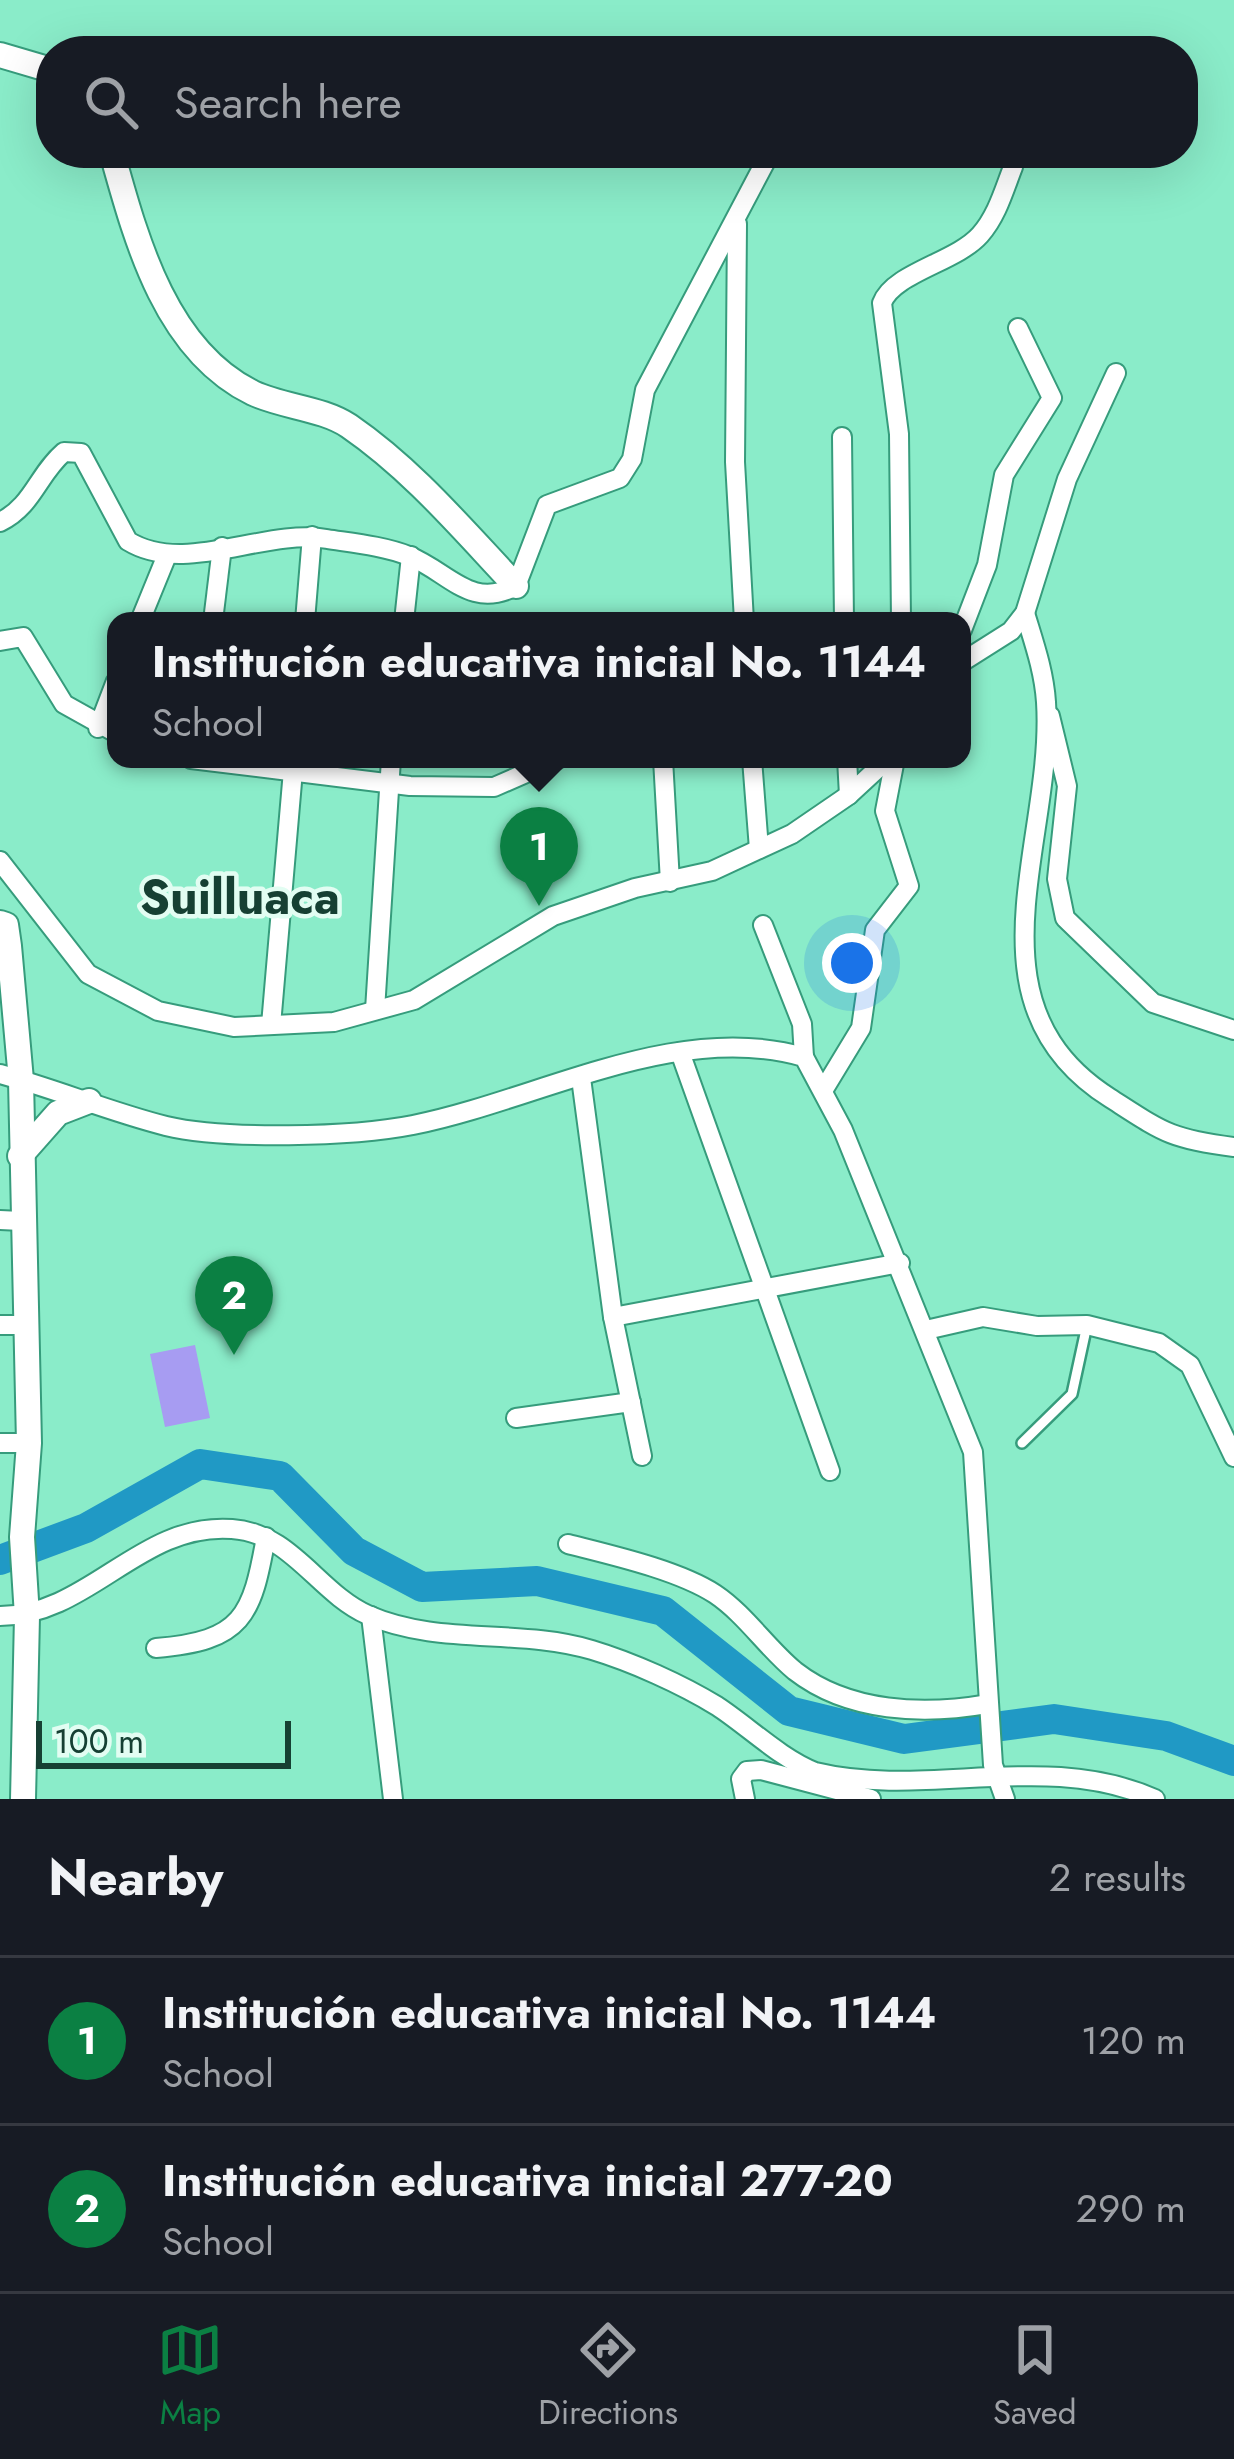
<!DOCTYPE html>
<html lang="en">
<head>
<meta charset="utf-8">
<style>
  :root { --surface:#171b24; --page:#242831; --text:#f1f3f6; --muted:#9ea1a6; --line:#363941; --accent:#0b8043 }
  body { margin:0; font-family:Jost,sans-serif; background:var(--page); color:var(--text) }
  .scale { position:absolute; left:36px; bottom:30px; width:255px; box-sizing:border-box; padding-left:12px; border:6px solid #164033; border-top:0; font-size:33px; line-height:42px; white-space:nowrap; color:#164033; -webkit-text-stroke:9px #e2fdf2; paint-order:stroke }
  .you { position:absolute; left:852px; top:963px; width:42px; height:42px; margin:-30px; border:9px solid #fff; border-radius:50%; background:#1a73e8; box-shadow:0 0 0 18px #1a73e833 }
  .badge { display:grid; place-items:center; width:78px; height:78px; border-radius:50%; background:var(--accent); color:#fff; font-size:39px; font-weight:700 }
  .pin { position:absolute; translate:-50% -99px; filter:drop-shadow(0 3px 6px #0008) }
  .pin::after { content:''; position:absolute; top:63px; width:42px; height:36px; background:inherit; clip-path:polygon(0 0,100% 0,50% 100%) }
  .popup { position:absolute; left:107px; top:612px; width:864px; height:156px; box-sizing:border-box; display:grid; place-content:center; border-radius:24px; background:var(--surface); filter:drop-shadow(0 3px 9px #0005); font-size:39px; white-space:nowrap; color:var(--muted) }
  .popup b { font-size:45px; color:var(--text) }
  .popup::after { content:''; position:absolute; left:50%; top:100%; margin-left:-24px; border:24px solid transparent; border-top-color:var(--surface) }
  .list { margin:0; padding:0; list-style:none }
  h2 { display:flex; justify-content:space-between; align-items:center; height:156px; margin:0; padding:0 48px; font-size:51px }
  h2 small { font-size:39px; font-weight:400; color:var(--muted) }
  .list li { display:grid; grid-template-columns:78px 1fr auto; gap:36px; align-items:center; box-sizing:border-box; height:168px; padding:0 48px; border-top:3px solid var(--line) }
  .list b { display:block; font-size:45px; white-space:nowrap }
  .list p { margin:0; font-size:39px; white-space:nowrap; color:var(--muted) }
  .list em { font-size:39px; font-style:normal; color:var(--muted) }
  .icon { flex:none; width:66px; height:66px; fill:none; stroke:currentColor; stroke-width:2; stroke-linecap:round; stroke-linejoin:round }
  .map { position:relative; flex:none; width:1234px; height:1799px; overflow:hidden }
  .search { position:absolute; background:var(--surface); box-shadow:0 12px 48px #0002; left:36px; right:36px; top:36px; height:132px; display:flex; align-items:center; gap:30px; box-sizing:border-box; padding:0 42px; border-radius:48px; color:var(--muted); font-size:45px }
  .sheet { height:492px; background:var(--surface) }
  nav { display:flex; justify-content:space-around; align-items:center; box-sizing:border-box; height:168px; border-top:3px solid var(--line); background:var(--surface); font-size:33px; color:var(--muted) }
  nav a { display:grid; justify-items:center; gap:6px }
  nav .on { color:var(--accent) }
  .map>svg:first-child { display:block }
  .green { fill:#a79cf2 }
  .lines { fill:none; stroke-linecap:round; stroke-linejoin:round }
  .river { stroke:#2099c5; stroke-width:30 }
  .service-casing { stroke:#369c7c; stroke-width:14 }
  .minor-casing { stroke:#369c7c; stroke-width:22 }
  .tertiary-casing { stroke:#369c7c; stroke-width:28 }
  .service { stroke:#fff; stroke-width:9 }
  .minor { stroke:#fff; stroke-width:18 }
  .tertiary { stroke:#fff; stroke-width:24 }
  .labels { text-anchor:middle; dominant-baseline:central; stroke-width:9; stroke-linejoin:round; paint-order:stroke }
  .quarter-label { font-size:48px; font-weight:bold; fill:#164033; stroke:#e2fdf2 }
</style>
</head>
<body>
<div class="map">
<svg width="1234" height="1799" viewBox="0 0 1234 1799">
  <rect width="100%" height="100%" fill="#8aecc9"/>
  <!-- green -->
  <path class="green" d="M195,1345L210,1418L165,1427L150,1354Z"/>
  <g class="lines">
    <!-- river -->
    <path class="river" d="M0,1560L86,1528L200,1464L280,1476L354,1551L422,1587L537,1581L663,1611L789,1711L904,1739L1054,1719L1166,1736L1234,1761"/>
    <defs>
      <path id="service" d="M1022,1443L1072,1394L1087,1325"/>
      <g id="minor">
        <path d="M737,224L735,462L744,621"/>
        <path d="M842,437L844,621"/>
        <path d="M0,522C33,506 38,474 64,452L81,453L128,541C185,576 264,528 327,539C353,543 384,546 409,556C449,572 470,610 516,586L547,505L620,478L632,459L645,390L770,153"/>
        <path d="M1025,613C1034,643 1044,671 1046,702C1055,840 960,1003 1110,1098C1163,1132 1170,1139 1234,1147"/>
        <path d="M140,621L167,555"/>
        <path d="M213,621L222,547"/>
        <path d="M305,621L312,536"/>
        <path d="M404,621L411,556"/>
        <path d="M901,621L899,434L882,303C893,273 956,262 980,235C997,216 1004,190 1013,167"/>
        <path d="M962,630L987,565L1004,475L1052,398L1018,328"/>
        <path d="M0,641L23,637L64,704L116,733"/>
        <path d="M962,662L1011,631L1025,613L1067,479L1116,373"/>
        <path d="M1050,716L1067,786L1057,879L1065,918L1153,1003L1234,1030"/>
        <path d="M98,728L116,681"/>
        <path d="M191,759L410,786L494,787L558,759"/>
        <path d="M663,759L670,882"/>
        <path d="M752,759L759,849"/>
        <path d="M847,759L849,795"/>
        <path d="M0,861L88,974L158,1011L234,1027L334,1022L414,1000L553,916L635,888L712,871L792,834L849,795L888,759"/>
        <path d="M763,925L802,1024L804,1057"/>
        <path d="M375,1010L391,759"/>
        <path d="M271,1025L294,759"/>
        <path d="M680,1052L830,1471"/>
        <path d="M0,1074C56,1089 110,1112 166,1126C225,1140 352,1137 413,1125C538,1100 676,1020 804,1057L843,1130L973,1452L993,1765L1005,1799"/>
        <path d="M581,1078L613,1317L642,1456"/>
        <path d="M824,1089L861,1028L875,930L909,886L885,811L895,759"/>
        <path d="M0,1220L21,1221"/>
        <path d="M613,1317L900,1263"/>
        <path d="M0,1325H24"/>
        <path d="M926,1330L983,1317L1037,1326L1087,1325L1159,1343L1190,1365L1234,1457"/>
        <path d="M516,1418L631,1402"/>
        <path d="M0,1443H29"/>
        <path d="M568,1544C611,1555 678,1570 715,1594C745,1614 767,1648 795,1671C849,1713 924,1715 988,1704"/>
        <path d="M0,1616C89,1616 140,1522 232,1529C292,1533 318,1593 368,1615C439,1646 519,1628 592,1650C632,1662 681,1684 717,1706C749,1727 780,1758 815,1772C927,1799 1045,1750 1155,1799"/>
        <path d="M371,1616L393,1799"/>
        <path d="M156,1648C243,1641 252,1616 266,1537"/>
        <path d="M745,1799L741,1779L747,1771L761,1770L871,1799"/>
      </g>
      <g id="tertiary">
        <path d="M0,55L51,70"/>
        <path d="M112,153C136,239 165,350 253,393C283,407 322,408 349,426C413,470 463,530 516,586"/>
        <path d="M0,923L6,925L9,946L21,1080L29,1443L22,1537L27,1616L23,1799"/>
        <path d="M20,1156L58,1113L89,1101"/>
      </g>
    </defs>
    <!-- service casing -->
    <use href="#service" class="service-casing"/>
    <!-- minor casing -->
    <use href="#minor" class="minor-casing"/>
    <!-- tertiary casing -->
    <use href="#tertiary" class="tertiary-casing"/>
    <!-- service -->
    <use href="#service" class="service"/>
    <!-- minor -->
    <use href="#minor" class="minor"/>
    <!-- tertiary -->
    <use href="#tertiary" class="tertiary"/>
  </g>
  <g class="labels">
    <!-- quarter labels -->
    <g class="quarter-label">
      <text x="240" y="897">Suilluaca</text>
    </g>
  </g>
</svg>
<div class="scale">100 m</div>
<div class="you"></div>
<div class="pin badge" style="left:539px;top:906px">1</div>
<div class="popup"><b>Institución educativa inicial No. 1144</b>School</div>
<div class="pin badge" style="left:234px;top:1355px">2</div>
<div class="search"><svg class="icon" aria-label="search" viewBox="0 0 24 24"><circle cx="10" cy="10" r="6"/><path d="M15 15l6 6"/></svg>Search here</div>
</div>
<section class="sheet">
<h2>Nearby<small>2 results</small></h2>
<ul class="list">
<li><span class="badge">1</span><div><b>Institución educativa inicial No. 1144</b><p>School</p></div><em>120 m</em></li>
<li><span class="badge">2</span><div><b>Institución educativa inicial 277-20</b><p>School</p></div><em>290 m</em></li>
</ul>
</section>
<nav>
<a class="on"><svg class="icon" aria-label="map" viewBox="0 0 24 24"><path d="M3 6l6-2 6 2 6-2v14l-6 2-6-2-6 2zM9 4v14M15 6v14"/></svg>Map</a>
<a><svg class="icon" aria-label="directions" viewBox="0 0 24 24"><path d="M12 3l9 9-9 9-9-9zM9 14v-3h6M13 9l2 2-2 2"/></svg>Directions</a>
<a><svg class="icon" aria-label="saved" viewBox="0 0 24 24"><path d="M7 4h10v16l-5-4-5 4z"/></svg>Saved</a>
</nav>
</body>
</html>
